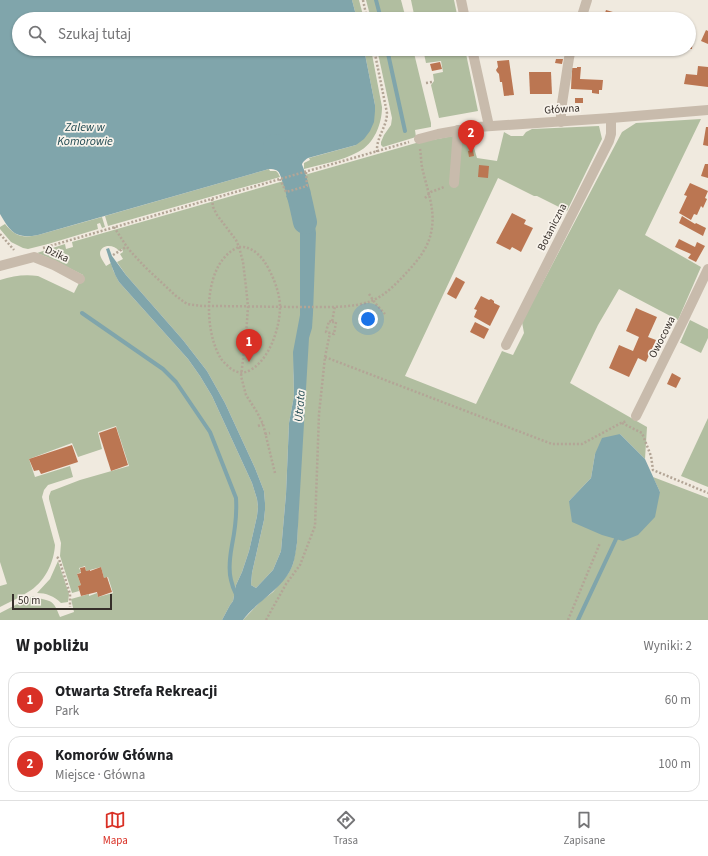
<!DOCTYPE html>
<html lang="pl">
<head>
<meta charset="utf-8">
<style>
  :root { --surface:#fff; --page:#f6f6f6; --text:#202124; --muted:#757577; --line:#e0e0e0; --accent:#d93025 }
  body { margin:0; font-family:"Source Sans 3",sans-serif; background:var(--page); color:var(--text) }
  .scale { position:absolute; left:12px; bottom:10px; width:100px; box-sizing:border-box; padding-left:4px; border:2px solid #362f2a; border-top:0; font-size:11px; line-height:14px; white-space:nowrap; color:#362f2a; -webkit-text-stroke:3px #f8f3eb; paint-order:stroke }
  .you { position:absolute; left:368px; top:319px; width:14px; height:14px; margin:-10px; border:3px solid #fff; border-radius:50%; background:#1a73e8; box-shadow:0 0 0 6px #1a73e833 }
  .badge { display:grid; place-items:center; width:26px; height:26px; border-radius:50%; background:var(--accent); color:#fff; font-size:13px; font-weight:700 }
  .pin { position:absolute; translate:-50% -33px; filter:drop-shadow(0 1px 2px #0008) }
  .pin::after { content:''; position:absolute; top:21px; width:14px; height:12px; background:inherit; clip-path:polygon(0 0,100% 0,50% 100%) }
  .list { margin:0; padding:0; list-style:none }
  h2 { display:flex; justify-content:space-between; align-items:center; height:52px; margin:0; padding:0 16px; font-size:17px }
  h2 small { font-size:13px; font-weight:400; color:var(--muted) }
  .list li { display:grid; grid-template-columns:26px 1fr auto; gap:12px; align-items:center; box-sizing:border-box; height:56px; margin:0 8px 8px; padding:0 8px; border:1px solid var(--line); border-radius:12px }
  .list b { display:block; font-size:15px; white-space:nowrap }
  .list p { margin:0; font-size:13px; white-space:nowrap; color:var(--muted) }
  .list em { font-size:13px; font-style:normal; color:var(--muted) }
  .icon { flex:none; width:22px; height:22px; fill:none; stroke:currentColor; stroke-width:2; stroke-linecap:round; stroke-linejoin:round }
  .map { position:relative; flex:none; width:708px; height:620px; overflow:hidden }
  .search { position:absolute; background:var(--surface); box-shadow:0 1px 3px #0004; left:12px; right:12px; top:12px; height:44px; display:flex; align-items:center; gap:10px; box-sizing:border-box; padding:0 14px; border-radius:22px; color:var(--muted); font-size:15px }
  .sheet { height:180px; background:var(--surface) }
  nav { display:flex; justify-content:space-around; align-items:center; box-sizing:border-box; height:56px; border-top:1px solid var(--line); background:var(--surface); font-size:11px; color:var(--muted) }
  nav a { display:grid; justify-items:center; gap:2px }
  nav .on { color:var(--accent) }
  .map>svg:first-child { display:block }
  .green { fill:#b1bea0 }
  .water { fill:#80a5ab }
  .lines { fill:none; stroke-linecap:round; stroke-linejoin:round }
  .stream { stroke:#80a5ab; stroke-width:4 }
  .river { stroke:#80a5ab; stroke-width:24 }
  .building { fill:#bb7652 }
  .path { stroke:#b3a596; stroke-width:2.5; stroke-dasharray:2 2; stroke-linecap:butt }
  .minor { stroke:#c8bbac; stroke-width:10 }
  .labels { text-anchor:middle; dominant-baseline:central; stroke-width:3.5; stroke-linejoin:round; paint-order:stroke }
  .street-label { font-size:11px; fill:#362f2a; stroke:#f8f3eb }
  .water-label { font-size:12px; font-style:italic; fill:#234c54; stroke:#f8f3eb }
</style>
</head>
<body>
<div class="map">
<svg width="708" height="620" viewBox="0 0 708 620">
  <rect width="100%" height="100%" fill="#f0eadf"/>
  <!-- green -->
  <g class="green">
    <path d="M352,0H359L364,19H357Z"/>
    <path d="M366,0H401L406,19H371Z"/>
    <path d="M411,0H454L458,19H415Z"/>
    <path d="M364,49H371L382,107C382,124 374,144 358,152C342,161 322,164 304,169V163L310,160L309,158L356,145L375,105Z"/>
    <path d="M377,49H413L431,123V127L415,130L416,137L383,147L381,145V142L384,135L391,125L392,118Z"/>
    <path d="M423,49H465L478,111L439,118L431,85L434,81L433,74L443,72L441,61L426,63Z"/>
    <path d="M701,119L645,235L701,267L678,320L619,289L598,325L570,383L647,427L645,459L620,434L595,454L591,478L569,501L660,492L653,477L708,498V620H243L261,601L273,592L288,574L293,564L297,543L299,493L293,352L294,396L289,423L286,494L281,551L273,570L256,588L251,585L252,573L264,520L265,510V503L264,491L255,468L225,403L207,371L183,340L126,275L117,262L123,259L120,254L123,252L122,249L119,251C114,244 101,244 100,253C100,258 104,262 106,266L111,263L113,270L119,282L188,359L200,376L212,396L252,483L257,499L258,507L257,516L249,551L242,572L236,585L233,601L230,605L222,620H0V613L33,596C50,603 52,596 60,617L74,612L71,599L89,594V596L97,593L98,597L113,593L108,577L104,578L101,567L90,570L86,571L85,566L79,568L81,572L77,574L81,585L78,586L79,591L72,593L60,556L61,543L49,499V496L51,491L54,490L80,480L129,466L116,426L98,432L102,449L78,457L72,443L29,459L35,477L70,466L73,477L48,485L44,490L42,497L55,545C54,563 44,583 28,592C19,598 9,602 0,607V586L7,584L0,562V280C13,276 24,274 38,276L74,293L83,275L47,257L37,253L65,244L66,249L73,247L72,242L416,143L453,136L462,142C465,136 467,133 474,133L476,136L477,140L472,141L477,158L497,161L504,132L511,136H523L526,132L532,129L599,126L602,139L567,211L537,196H534L498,178L405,376L476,404L502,351L513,355L524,333L522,322L622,132L636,123Z"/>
    <path d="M269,169L270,171H276L278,173L280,177L108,226L105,216Z"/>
    <path d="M102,217L105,227L102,228L100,223L97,224L98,229L48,244L28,249L23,248L11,242L0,229V227L5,224C16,237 23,238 38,235Z"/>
    <path d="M690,320L708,329V338L701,353L681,343H680Z"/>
    <path d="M708,418V487L681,476Z"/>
    <path d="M58,561L69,594L68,602L61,603C54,596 46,593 37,593L50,579Z"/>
  </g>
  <!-- water -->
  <g class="water">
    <path d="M0,0H352L357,19H19V49H364L375,105V111L374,122L370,131L364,139L356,145L308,158C302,162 301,164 302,170L281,176C279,170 275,169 269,169L38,235C16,239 11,233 0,214Z"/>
    <path d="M304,174L305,185L287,190L282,180Z"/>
    <path d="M306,188L307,190L310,189L314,218L316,233L313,313L312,328L309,338L297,543C296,549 295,558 293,564C284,589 258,600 243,620H222L230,605L233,601L236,585L242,572L249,551L257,516L258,507L257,499L252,483L212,396L200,376L188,359L119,282C113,272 110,261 106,249L109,248L112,256L126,275L183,340L207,371L225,403L255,468L264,491L265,503V510L264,520L252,573L251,585L256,588L273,570L281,551L286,494L289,423L294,396L293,352L300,315V233L295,215L286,196L288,195V193Z"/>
    <path d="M620,434L645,459L660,492L655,517L638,535L623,541L602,535L572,522L569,501L591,478L595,454L602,438Z"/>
  </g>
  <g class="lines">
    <!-- stream -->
    <g class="stream">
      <path d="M376,0L381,19"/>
      <path d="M387,49L405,131"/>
      <path d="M82,313L163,369L176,382L210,432L236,498C237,514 235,530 232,545C230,556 228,569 231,580C232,585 234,590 236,594"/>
      <path d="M578,620L616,539"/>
    </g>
    <!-- river -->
    <path class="river" d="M275,146C280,151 284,155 287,161C296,177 301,204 305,222"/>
  </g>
  <!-- building -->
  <g class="building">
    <path d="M606,10L630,17V19H603Z"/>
    <path d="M706,30L708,31V44L701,41Z"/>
    <path d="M689,37H693L692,49H689Z"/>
    <path d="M591,49H603L602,56L590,54Z"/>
    <path d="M556,59H563L562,64L555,63Z"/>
    <path d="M509,60L514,95L504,96L502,82H500L499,74L497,72L496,70L498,67L497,61Z"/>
    <path d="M440,62L442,69L432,71L430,64Z"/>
    <path d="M698,66L708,67V87L684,84L686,74L697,75Z"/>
    <path d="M577,67H581L580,79L603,80L602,90H599V94L592,93V90L571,89L572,68H577Z"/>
    <path d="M529,72H551L552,94H530Z"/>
    <rect x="575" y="98" width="8" height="5"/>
    <path d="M706,127H708V146L703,145Z"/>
    <path d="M473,150L474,156L469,157L468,151Z"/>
    <path d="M705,164H708V178L701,176Z"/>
    <path d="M479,165L489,166L488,178L478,177Z"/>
    <path d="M690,183L708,191L705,198L707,199L703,208L701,206L697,215L694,214L691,220L679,213L687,196L684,195Z"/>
    <path d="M512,213L526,220L524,224L533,228L521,252L512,247L510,250L496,243Z"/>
    <path d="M682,216L695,224L696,223L706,228L703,236L679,223Z"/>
    <path d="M679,239L695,247L697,242L705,246L696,262L688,258L691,254L675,247Z"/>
    <path d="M456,277L465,282L456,299L447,294Z"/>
    <path d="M481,296L489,300L491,299L494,301V303L500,306L490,326L474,317L477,310L474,309Z"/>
    <path d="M636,308L657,317L648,337L656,340L646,362L638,358L629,377L609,368L619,345L633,351L639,337L626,331Z"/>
    <path d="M475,322L489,329L484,339L470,332Z"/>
    <path d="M672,373L681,378L676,388L667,384Z"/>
    <path d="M116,427L128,465L111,471L99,433Z"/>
    <path d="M72,445L78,462L41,474L39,470L34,471L29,459Z"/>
    <path d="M85,567L86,571L90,570V571L101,567L104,578L107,577L112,592L98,597L97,592L81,596L78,586L81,585L77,574L81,573L80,568Z"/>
  </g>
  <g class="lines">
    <!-- path -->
    <g class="path">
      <path d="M363,0L367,19"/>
      <path d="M374,49L387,113C387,127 376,137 377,152"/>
      <path d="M426,83L432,82V80"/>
      <path d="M280,179L286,192L307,186L306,172"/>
      <path d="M425,198L431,192L444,187"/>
      <path d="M212,199L213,207L217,215L236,240L239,247L243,262L246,287L248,307L246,335L241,376L246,395L257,412L263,424L275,473"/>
      <path d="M114,227L127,247L132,253L145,267L176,296L187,304L202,306C238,306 274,307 311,307C328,307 354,308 371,301C385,296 398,282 408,271C420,258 430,245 432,227C435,208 426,186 422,167C421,161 421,155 420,149"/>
      <path d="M0,234L14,250"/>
      <path d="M239,247C250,246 258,253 264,261C272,273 280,292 280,307C280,327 270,358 252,369C244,374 238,374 230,368C226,364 222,361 220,357C203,328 203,261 239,247Z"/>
      <path d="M43,248L280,179L409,142"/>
      <path d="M113,255L126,247"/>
      <path d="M369,294L375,303L385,314"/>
      <path d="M332,322H336L334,334L326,332L329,321L332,322L335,306"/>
      <path d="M325,357L552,444H582L621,423L627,421"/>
      <path d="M622,423L642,433L651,456L653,470L708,493"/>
      <path d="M258,426L263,424"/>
      <path d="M265,434L270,433"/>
      <path d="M57,557L59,559L70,594V607"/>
      <path d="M266,620L286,584L300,565L315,526L319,414L325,357L330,333"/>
      <path d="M568,620L600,543"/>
    </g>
    <!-- minor -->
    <g class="minor">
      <path d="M461,0L465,19"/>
      <path d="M581,19L587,0"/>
      <path d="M472,49L489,126"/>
      <path d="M561,122V110L569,58L571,49"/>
      <path d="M419,139L438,134L478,127L611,118L708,110"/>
      <path d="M454,183L458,130"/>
      <path d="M0,266L34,257L54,265L80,279"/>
      <path d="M506,345L609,141L611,134V118"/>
      <path d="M636,416L684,319L708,269"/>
    </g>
  </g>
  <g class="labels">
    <!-- street labels -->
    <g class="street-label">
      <text transform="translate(562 109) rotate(-4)">Główna</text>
      <text transform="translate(552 227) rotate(-63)">Botaniczna</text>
      <text transform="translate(57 254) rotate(25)">Dzika</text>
      <text transform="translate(662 337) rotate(-63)">Owocowa</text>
    </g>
    <!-- water labels -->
    <g class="water-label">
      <text x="85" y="127">Zalew w<tspan x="85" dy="14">Komorowie</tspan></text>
      <text transform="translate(300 406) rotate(-85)">Utrata</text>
    </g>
  </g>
</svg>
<div class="scale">50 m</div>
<div class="you"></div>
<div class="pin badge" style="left:249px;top:362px">1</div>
<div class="pin badge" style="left:471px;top:153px">2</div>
<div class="search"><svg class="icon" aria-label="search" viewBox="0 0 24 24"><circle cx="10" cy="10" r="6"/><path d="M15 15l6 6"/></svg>Szukaj tutaj</div>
</div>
<section class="sheet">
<h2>W pobliżu<small>Wyniki: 2</small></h2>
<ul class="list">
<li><span class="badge">1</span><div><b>Otwarta Strefa Rekreacji</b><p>Park</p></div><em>60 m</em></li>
<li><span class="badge">2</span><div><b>Komorów Główna</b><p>Miejsce · Główna</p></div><em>100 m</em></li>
</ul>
</section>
<nav>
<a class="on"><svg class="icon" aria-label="map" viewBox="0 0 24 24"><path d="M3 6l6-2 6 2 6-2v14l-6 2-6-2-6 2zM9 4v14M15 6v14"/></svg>Mapa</a>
<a><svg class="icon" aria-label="directions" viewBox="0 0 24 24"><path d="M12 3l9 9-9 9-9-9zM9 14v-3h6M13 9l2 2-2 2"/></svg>Trasa</a>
<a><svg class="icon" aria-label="saved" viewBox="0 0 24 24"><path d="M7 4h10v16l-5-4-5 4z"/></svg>Zapisane</a>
</nav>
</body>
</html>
